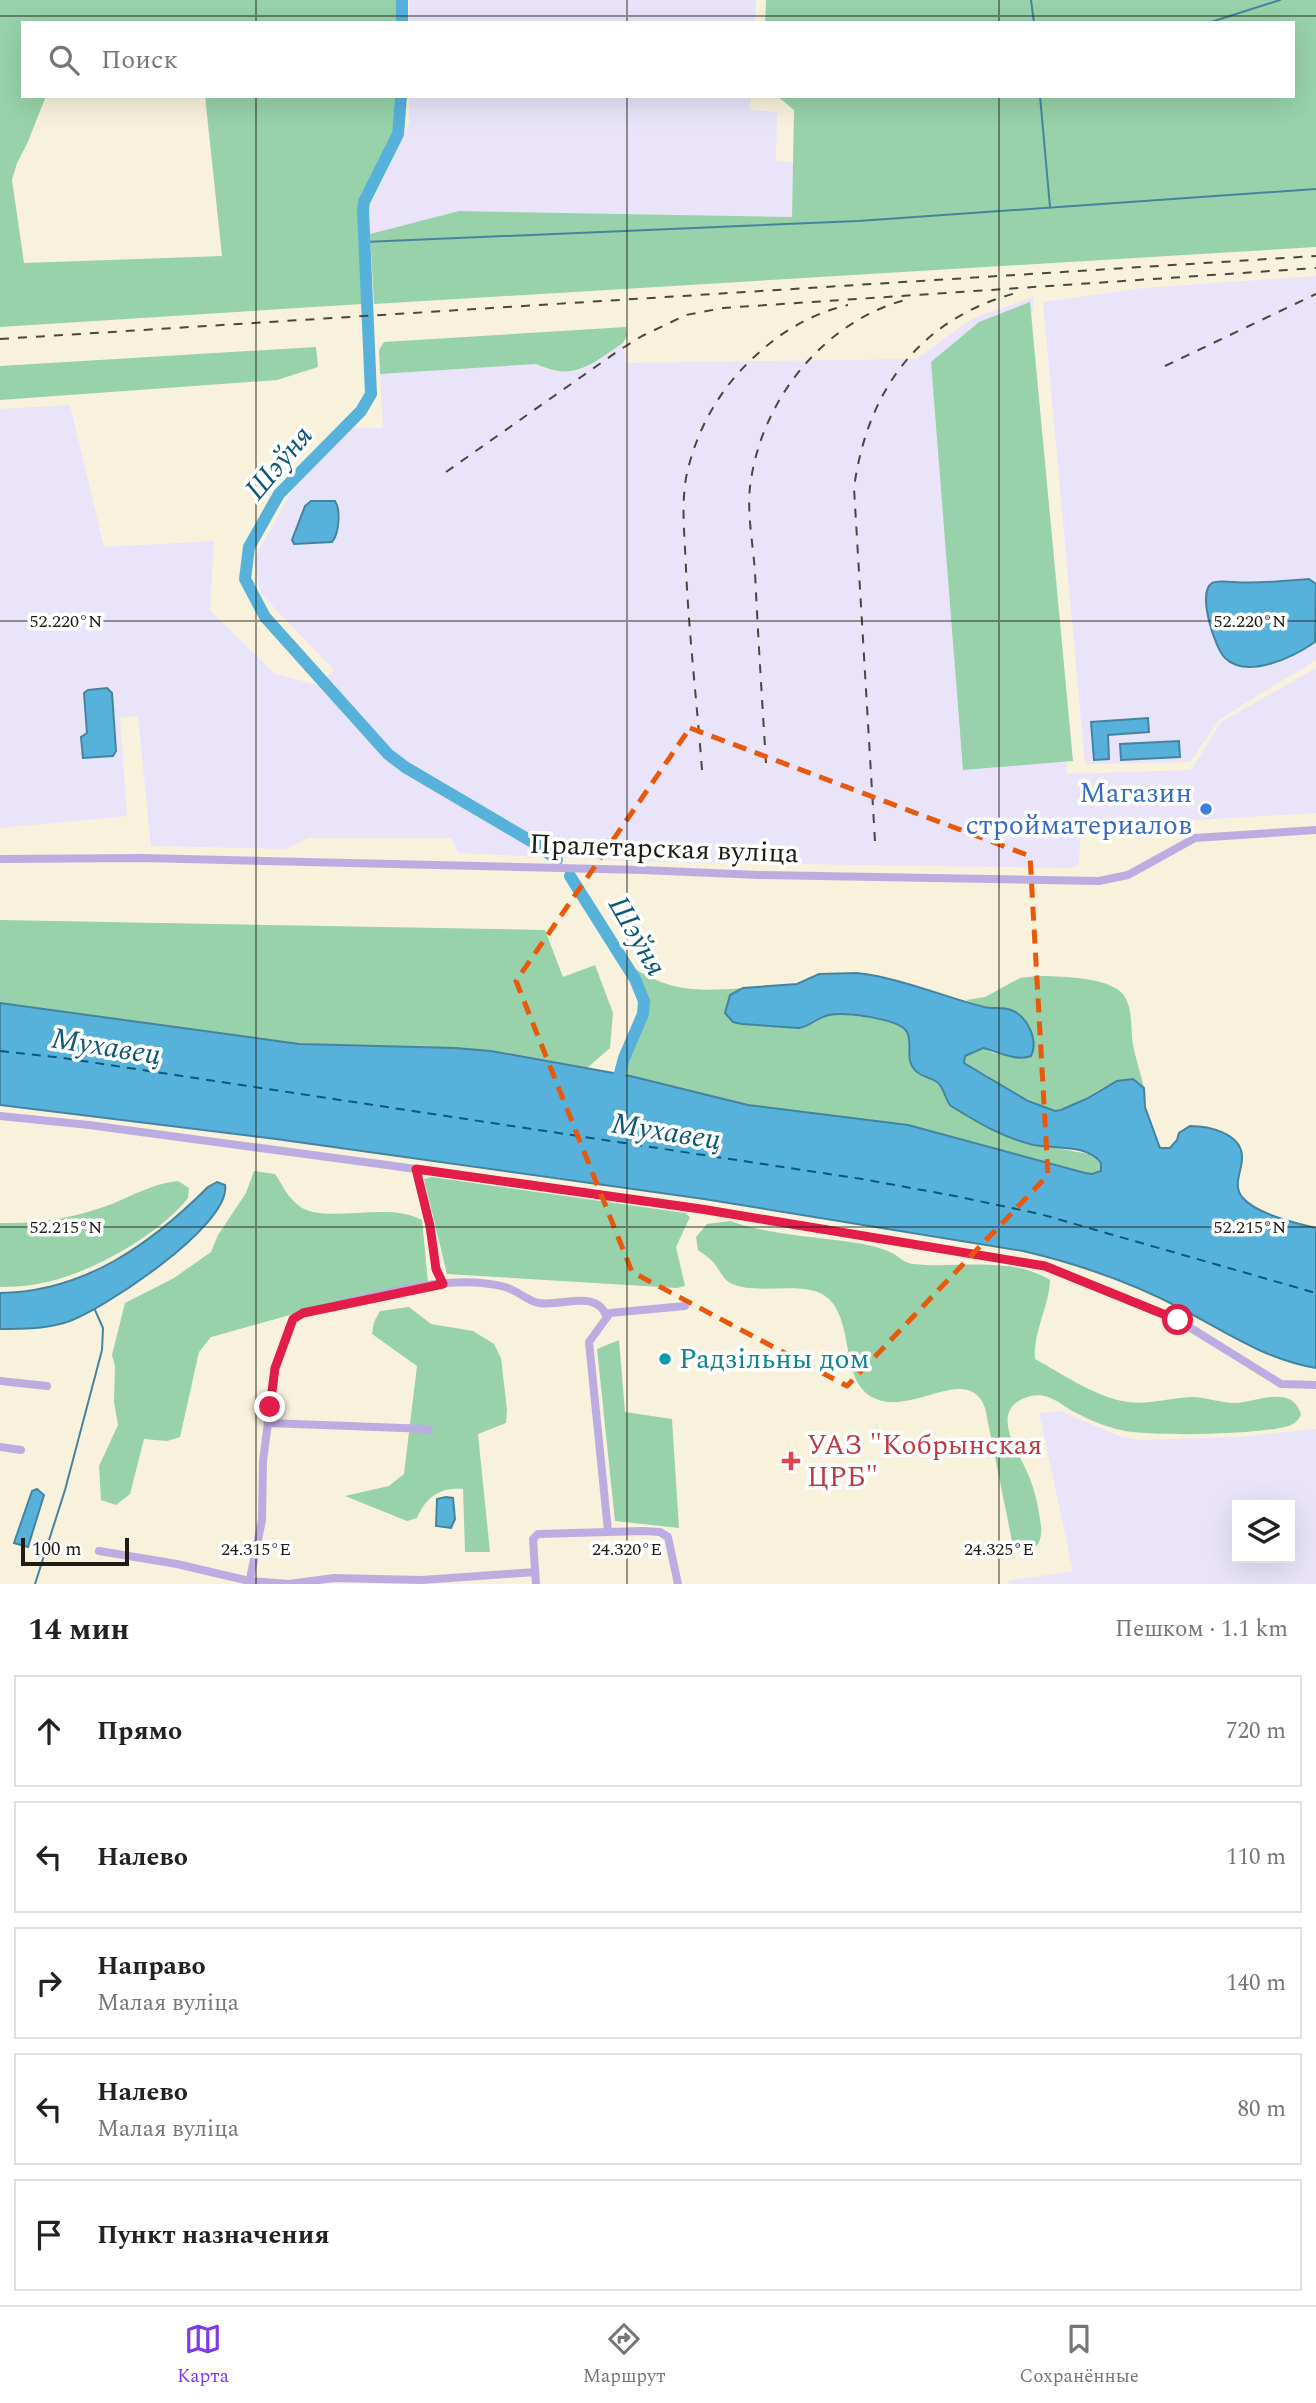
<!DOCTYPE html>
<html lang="ru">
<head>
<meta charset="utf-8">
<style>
  :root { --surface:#fff; --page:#f6f6f6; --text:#222; --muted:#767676; --line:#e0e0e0; --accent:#7c3aed }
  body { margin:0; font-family:Spectral,serif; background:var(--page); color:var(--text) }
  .controls { position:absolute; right:21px; bottom:21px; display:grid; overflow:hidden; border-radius:0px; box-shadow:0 7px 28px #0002 }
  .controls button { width:63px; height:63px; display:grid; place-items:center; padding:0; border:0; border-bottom:2px solid var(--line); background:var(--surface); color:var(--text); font:35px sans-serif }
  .scale { position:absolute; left:21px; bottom:18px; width:108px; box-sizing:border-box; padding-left:7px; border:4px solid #1e1c14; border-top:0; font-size:19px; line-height:24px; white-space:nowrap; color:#1e1c14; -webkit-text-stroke:5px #fff; paint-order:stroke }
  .stop { position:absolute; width:21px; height:21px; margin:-16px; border:5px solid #e11d48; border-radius:50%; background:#fff }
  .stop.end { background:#e11d48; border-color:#fff; box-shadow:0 2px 7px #0008 }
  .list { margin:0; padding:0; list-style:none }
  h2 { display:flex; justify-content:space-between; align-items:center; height:91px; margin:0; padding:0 28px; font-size:30px }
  h2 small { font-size:23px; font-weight:400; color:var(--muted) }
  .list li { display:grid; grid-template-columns:46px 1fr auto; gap:21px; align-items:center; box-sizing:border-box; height:112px; margin:0 14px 14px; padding:0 14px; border:2px solid var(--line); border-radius:0px }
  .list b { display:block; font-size:26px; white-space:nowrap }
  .list p { margin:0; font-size:23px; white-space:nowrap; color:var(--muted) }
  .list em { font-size:23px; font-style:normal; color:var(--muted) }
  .icon { flex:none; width:38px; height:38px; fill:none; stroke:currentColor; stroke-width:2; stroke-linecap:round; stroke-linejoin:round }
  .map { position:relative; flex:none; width:1316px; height:1584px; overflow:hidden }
  .search { position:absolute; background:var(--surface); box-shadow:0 7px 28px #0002; left:21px; right:21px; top:21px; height:77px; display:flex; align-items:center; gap:18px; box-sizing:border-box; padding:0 24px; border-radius:0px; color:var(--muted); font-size:26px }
  .sheet { height:721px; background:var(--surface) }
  nav { display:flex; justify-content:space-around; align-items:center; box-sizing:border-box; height:98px; border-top:2px solid var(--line); background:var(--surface); font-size:19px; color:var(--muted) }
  nav a { display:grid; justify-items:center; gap:4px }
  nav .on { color:var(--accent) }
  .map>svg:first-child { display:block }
  .industrial { fill:#e9e4fa; fill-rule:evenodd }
  .green { fill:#97d2aa }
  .water { fill:#56b1db; stroke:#45849f; stroke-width:2 }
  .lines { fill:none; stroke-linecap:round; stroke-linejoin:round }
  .stream { stroke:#45849f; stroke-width:2 }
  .river { stroke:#56b1db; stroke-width:12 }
  .ferry { stroke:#0f5875; stroke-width:2; stroke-dasharray:9 7; stroke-linecap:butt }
  .minor { stroke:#bbade1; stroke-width:8 }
  .rail { stroke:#4a473d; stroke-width:2; stroke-dasharray:9 9; stroke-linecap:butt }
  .route { stroke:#e11d48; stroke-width:9 }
  .marked { fill:none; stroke:#e8590c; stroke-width:5; stroke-dasharray:14 9; stroke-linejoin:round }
  .ticks { fill:none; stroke:#1e1c14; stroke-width:2; stroke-opacity:0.45 }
  .shop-dot { fill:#3f7fe0; stroke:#fff; stroke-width:2.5 }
  .culture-dot { fill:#0f9aa8; stroke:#fff; stroke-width:2.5 }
  .health-dot { fill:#e0444e; stroke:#fff; stroke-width:2.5 }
  .labels { text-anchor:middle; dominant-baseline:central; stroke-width:7; stroke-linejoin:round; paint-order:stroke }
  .shop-label { font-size:28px; fill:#366cbe; stroke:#fff; text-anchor:end }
  .street-label { font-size:28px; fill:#1e1c14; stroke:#fff }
  .culture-label { font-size:28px; fill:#0d838f; stroke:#fff; text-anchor:start }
  .health-label { font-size:28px; fill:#be3a42; stroke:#fff; text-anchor:start }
  .water-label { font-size:30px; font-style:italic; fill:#0f5875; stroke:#fff }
  .ticks-label { font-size:18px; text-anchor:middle; fill:#1e1c14; stroke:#fff; stroke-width:7; stroke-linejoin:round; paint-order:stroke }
</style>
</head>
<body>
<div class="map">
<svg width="1316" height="1584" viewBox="0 0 1316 1584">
  <rect width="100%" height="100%" fill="#f8f2dc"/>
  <!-- industrial -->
  <g class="industrial">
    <path d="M409,0H756L755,23H409Z"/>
    <path d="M409,96H751L750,110L777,112L776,161L794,162L792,217L459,211L370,234L369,209L409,122Z"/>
    <path d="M1316,276V660L1220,719L1190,762L1085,764L1043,302L1143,288Z"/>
    <path d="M1034,297L1030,336L1067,774L1191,770L1221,722L1316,668V813L1081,827L1079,864L1070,868L652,862L459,853L451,838H308L286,849L151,846L138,716L120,718L127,816L0,828V409L70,405L104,547L214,541L210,610L275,674L318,685L334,670L261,594L254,560L292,490L351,428H383L380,374L536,364L550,371H580L623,343L626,363L916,359L973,318Z"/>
    <path d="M1061,1411L1119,1436L1139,1440L1238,1437L1316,1429V1584H1009L1008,1581L1073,1571L1039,1413ZM1237,1505H1290V1558H1237Z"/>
  </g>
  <!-- green -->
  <g class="green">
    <path d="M0,0H397L396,23H23V96H46L27,144L17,163L12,180L24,263L222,256L205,96H395L392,139L359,203L362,304L0,327Z"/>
    <path d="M766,0H1316V247L374,304L370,234L459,211L792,217L794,110L777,96H1293V23H765Z"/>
    <path d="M1030,302L1073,761L963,770L931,362L979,322Z"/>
    <path d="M626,327L627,336L623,343C591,364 575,382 536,364L380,374L379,350L384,342Z"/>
    <path d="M316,347L318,367L277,380L0,400V366Z"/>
    <path d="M0,920L545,930L563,977L595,965L613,1013L610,1048L586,1069L491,1051L455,1048L299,1044L0,1003Z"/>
    <path d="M625,962C664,991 696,992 743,988L730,995L728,1018L733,1022L814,1023L828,1015L841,1014L888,1020L899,1024L906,1031L909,1040L910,1063L914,1070L936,1081L941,1086L946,1101L958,1110L968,1114L987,1128L1023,1142L1094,1155L1101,1163V1171L1092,1174L1085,1173L908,1125L748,1105L620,1074C625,1054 646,1019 644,1001C643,987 632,974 625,962Z"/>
    <path d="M1037,976C1058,976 1107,977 1122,993C1134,1007 1130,1029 1133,1045C1136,1060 1141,1074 1144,1088C1124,1062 1084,1105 1062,1110C1041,1115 1005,1087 988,1076C980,1071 971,1069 964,1063L965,1056L983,1048L993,1053L1027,1058L1034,1051L1017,1014L1007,1009L980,1006L966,1000L985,997L1020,978Z"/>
    <path d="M254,1171L275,1174C282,1184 288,1198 298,1205C322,1226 388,1200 422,1220L428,1282L326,1305L211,1337L199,1352L180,1437L167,1441L144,1439L130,1494L116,1505L101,1500L99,1466L118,1425L114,1402L115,1366L112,1355L125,1303L174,1278L211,1252L218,1235L246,1193Z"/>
    <path d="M431,1177L685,1213L690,1217L676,1247L685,1286L677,1288L447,1274L424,1179Z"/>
    <path d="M178,1181L189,1188L188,1198C161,1232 105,1264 65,1277C44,1284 22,1287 0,1287V1223C40,1224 74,1218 112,1204C133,1195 155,1183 178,1181Z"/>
    <path d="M730,1221C773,1236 818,1236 863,1244C873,1246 885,1249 894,1254C900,1258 905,1263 913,1264C958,1269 1009,1255 1050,1280C1049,1307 1033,1332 1035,1359C1062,1374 1093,1395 1122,1401C1147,1406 1168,1398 1192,1397C1206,1397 1220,1403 1235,1403C1256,1402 1292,1384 1301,1414C1299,1419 1297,1422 1291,1425C1268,1435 1146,1437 1121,1430C1106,1427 1090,1420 1076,1413C1066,1408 1059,1401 1048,1397C1040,1394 1030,1395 1022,1399C990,1414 1020,1454 1028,1474C1035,1490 1039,1509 1041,1526C1044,1549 1024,1562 1012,1541L985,1408C968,1362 913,1417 874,1398C840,1382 855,1325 829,1299C809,1279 762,1295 735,1285C723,1281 722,1273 714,1263C710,1258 703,1254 698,1250L696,1237L707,1224Z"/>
    <path d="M409,1307L431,1324L473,1331L494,1344L501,1358L507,1410L506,1423L478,1434L490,1552H465L463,1489C440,1487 426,1497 417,1518L407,1521L345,1496L389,1486L404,1474L417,1366L372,1334L374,1322L380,1311Z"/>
    <path d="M619,1340L625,1412L672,1419L679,1528L615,1521L597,1349Z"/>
  </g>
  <!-- water -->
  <g class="water">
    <path d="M311,501H335C341,510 339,534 332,542L294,544L292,540L305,506Z"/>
    <path d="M1309,579L1316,584L1315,642C1295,656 1248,680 1225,658C1214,647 1197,592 1212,583C1218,580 1227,582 1233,582C1259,584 1284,581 1309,579Z"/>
    <path d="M107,688L112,693L116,751L113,756L83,758L81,737L87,733L84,693L88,690Z"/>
    <path d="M1148,718L1149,732L1108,735L1109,759L1094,760L1091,722Z"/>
    <path d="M1179,741L1180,757L1121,760L1120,744Z"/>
    <path d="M857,973C901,978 941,996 984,1007C993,1009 1003,1007 1011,1010C1027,1016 1039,1040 1031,1056C1017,1062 996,1051 983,1048L965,1056L964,1063L1028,1101L1055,1111L1061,1110L1086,1099L1117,1081L1133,1079L1144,1088L1145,1107L1160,1148H1170L1177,1140L1179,1133L1190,1126C1208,1126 1241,1133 1242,1156C1243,1170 1232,1184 1242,1197C1256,1214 1295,1223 1316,1228V1368C1267,1360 1227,1333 1184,1310C1133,1283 1079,1264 1023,1251L704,1199L276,1139L0,1105V1003L299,1044L455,1048L491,1051L630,1076L748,1105L908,1125L1085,1173L1092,1174L1101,1171V1163C1088,1144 1055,1149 1034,1145C1003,1138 977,1122 951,1106C944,1099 945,1088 937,1082C930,1077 920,1077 914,1069C905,1059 913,1044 907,1032C899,1018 844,1012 829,1015C818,1017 811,1026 799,1028L742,1024L733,1022L725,1013L730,995L743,988L797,984L819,974Z"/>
    <path d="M217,1182L225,1185C232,1225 99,1313 64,1323C43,1329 21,1329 0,1329V1293C84,1292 151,1244 208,1187Z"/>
    <path d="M37,1489L44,1495L28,1547L14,1543L32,1491Z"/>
    <path d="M446,1497L453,1498L455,1519L451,1528L436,1526L437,1499Z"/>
  </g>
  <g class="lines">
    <!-- stream -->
    <g class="stream">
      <path d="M1031,0L1034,23"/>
      <path d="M1208,23L1280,0"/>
      <path d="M1040,96L1050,207"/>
      <path d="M364,242L858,221L1316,189"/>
      <path d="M35,1584L65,1490L102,1350L103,1328L95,1310"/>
    </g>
    <!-- river -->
    <g class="river">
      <path d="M402,23V0"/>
      <path d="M401,96L398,134L364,202L363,210L371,394L361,411L279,494L249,547L245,579L265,617L388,754L405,767L541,847L557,860"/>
      <path d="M570,876L635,979L644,1001L643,1014L624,1058L616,1088"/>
    </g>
    <!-- ferry -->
    <path class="ferry" d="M0,1051L63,1058L862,1179L955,1196L1040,1214L1316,1293"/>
    <!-- minor -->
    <g class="minor">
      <path d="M0,859L143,858L642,870L759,875L1099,881L1128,875L1195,838L1316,830"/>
      <path d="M0,1116L89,1125L387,1165L701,1209L1045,1266L1178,1320L1281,1384L1316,1385"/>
      <path d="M416,1169L430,1226L436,1269L443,1284"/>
      <path d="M0,1381L47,1386"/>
      <path d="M268,1423L429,1429"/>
      <path d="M0,1447L21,1450"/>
      <path d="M608,1531L589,1342L610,1313L685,1306"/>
      <path d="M99,1551L177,1564L249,1581L289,1584L334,1578L422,1580L535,1572"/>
      <path d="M249,1584L262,1520L263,1461L275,1368L293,1319L303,1313C363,1300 444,1271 505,1287C517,1290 527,1301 539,1303C562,1307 596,1288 607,1317"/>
      <path d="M536,1584L533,1539L538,1534L643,1531L660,1532L668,1537L678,1584"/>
    </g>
    <!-- rail -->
    <g class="rail">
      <path d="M0,339L1316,256"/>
      <path d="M1165,366L1316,294"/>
      <path d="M446,472L618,351L642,336L686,315L723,308L1316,268"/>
      <path d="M766,763C762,699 758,636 755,572C753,544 747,514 750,487C760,401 824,320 909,299"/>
      <path d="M702,770C697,703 689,636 686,569C685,539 681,508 686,478C695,433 718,391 752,359C779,333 810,314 848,305"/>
      <path d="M875,841L854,488C867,391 919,319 1016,293"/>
    </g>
  </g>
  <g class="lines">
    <!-- route -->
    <path class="route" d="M270,1407L275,1368L293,1319L303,1313L443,1284L436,1269L430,1226L416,1169L701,1209L1045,1266L1178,1320"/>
  </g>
  <!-- marked area -->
  <path class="marked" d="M690,728L1030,856L1048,1175L847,1386L632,1272L516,981Z"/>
  <!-- ticks -->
  <path class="ticks" d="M256,0V23M627,0V23M999,0V23M0,16H1316M256,96V1584M627,96V1584M999,96V1584M0,621H1316M0,1227H1316"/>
  <!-- markers -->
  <circle class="shop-dot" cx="1206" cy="809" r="7"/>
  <circle class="culture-dot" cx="665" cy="1359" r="7"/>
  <path class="health-dot" d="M787.5 1450.5h7v7h7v7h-7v7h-7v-7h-7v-7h7z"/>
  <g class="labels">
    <!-- shop labels -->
    <g class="shop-label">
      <text x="1192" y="793">Магазин<tspan x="1192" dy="32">стройматериалов</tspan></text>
    </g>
    <!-- street labels -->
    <g class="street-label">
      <text transform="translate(664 849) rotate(2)">Пралетарская вуліца</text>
    </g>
    <!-- culture labels -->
    <g class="culture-label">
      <text x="679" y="1359">Радзільны дом</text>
    </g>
    <!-- health labels -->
    <g class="health-label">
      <text x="807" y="1445">УАЗ "Кобрынская<tspan x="807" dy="32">ЦРБ"</tspan></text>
    </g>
    <!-- water labels -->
    <g class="water-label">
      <text transform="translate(279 463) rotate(-50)">Шэўня</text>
      <text transform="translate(637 936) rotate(60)">Шэўня</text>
      <text transform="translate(106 1047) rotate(9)">Мухавец</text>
      <text transform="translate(666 1132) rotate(9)">Мухавец</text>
    </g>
  </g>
  <g class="ticks-label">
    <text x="66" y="627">52.220°N</text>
    <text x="1250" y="627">52.220°N</text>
    <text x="66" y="1233">52.215°N</text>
    <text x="1250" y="1233">52.215°N</text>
    <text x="256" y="1555">24.315°E</text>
    <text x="627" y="1555">24.320°E</text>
    <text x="999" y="1555">24.325°E</text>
  </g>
</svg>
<div class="controls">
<button><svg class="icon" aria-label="layers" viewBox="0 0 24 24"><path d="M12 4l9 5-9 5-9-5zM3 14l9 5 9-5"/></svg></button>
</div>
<div class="scale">100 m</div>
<div class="stop" style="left:1178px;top:1320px"></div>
<div class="stop end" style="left:270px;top:1407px"></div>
<div class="search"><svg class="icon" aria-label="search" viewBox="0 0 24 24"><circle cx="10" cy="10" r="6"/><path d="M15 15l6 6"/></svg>Поиск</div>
</div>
<section class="sheet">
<h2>14 мин<small>Пешком · 1.1 km</small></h2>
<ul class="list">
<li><svg class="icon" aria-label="ahead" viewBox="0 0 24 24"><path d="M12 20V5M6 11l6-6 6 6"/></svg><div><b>Прямо</b></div><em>720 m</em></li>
<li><svg class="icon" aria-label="left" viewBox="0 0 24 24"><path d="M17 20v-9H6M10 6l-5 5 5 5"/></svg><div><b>Налево</b></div><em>110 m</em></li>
<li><svg class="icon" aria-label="right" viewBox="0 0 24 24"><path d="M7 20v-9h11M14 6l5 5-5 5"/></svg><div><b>Направо</b><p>Малая вуліца</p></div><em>140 m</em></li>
<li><svg class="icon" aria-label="left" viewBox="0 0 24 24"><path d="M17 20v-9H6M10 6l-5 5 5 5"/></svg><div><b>Налево</b><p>Малая вуліца</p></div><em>80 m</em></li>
<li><svg class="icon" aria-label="arrive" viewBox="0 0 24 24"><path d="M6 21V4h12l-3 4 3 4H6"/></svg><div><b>Пункт назначения</b></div></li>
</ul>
</section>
<nav>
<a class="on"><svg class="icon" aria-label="map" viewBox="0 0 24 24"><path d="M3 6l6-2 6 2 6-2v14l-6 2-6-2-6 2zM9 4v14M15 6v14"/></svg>Карта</a>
<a><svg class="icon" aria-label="directions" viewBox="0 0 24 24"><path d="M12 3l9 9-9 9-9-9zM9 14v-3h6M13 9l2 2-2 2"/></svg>Маршрут</a>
<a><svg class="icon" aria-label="saved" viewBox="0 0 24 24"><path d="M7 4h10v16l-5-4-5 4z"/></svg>Сохранённые</a>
</nav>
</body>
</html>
